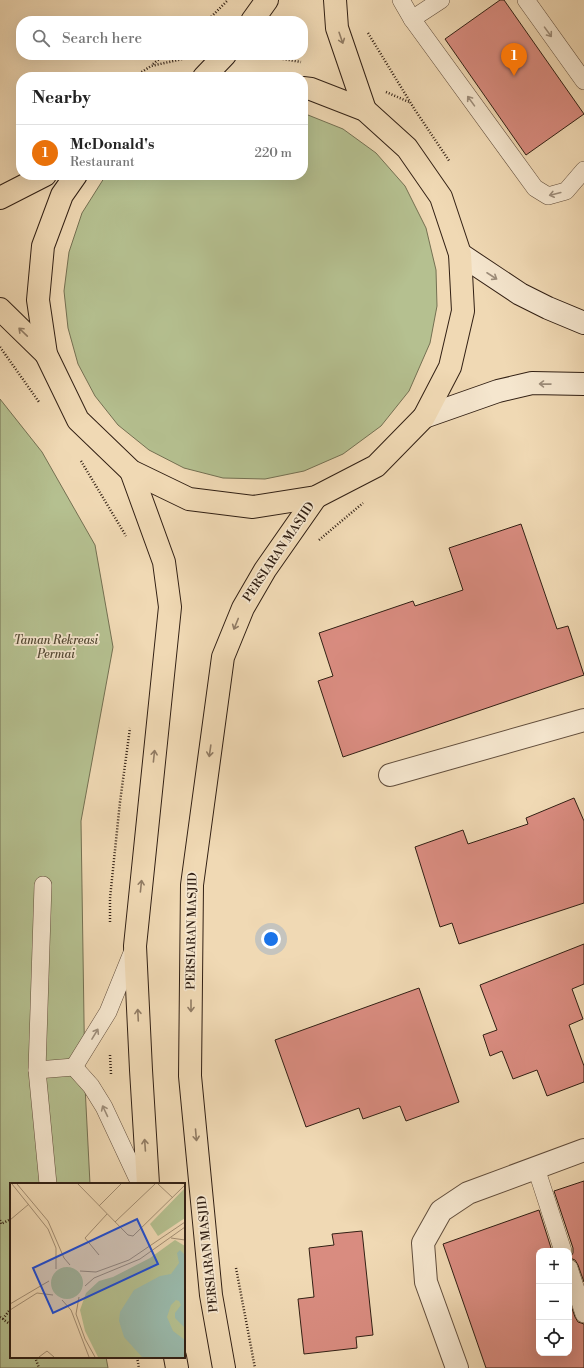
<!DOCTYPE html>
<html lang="en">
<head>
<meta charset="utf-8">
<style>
  :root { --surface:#fff; --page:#f2f2f2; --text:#222; --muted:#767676; --line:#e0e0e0; --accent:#8f2418 }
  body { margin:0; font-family:"Libre Bodoni",serif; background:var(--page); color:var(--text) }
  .controls { position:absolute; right:12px; bottom:12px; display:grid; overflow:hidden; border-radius:8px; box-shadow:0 4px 16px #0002 }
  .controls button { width:36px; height:36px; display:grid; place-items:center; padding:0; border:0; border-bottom:1px solid var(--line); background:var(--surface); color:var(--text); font:20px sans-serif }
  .you { position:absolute; left:271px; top:939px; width:14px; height:14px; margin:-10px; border:3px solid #fff; border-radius:50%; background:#1a73e8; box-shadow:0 0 0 6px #1a73e833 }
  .badge { display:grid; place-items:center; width:26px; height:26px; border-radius:50%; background:var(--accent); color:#fff; font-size:13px; font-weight:700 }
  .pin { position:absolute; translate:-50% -33px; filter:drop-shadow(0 1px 2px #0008) }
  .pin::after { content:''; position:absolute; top:21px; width:14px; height:12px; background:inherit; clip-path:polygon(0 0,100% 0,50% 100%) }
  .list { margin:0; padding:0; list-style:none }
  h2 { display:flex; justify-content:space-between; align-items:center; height:52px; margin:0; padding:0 16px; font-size:17px }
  h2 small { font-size:13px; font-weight:400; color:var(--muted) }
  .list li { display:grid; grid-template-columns:26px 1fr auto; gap:12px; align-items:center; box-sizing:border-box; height:56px; padding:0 16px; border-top:1px solid var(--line) }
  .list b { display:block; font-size:15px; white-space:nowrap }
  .list p { margin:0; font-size:13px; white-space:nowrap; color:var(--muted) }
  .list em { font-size:13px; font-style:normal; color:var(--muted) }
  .icon { flex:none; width:22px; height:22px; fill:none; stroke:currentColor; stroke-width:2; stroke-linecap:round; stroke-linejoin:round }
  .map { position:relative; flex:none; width:584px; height:1368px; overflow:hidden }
  .search { position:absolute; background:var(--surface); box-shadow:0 4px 16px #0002; left:16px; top:16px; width:292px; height:44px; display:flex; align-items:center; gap:10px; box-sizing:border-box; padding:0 14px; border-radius:16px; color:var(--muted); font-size:15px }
  .panel { position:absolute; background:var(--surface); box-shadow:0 4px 16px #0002; left:16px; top:72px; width:292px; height:108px; border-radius:16px }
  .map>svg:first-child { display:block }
  .green { fill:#b5c090; stroke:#747052 }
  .building { fill:#d98c80; stroke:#322014 }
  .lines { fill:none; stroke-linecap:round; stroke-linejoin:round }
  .lane-casing { stroke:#624e3c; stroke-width:18 }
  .street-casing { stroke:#624e3c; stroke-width:24 }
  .secondary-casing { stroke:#322014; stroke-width:24 }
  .primary-casing { stroke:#322014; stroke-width:24 }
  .path { stroke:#322014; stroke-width:2.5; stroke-dasharray:1 2; stroke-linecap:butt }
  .lane { stroke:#f5e6ce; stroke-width:17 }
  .street { stroke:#f5e6ce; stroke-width:22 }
  .secondary { stroke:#f5e6ce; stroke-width:22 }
  .primary { stroke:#f0d9b4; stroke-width:22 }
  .oneway { stroke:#9d8d7a }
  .oneway2 { stroke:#917c64 }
  .labels { text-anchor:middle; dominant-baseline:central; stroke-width:3.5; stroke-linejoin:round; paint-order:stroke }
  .street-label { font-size:12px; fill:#322014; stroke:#f5e6ce }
  .park-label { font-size:12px; font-style:italic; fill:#534833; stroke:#f5e6ce }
  .inset-road { fill:none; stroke:#a48f74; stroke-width:1 }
  .view { fill:#1d4ed8; fill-opacity:0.15; stroke:#1d4ed8; stroke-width:2 }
  .inset-edge { fill:none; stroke:#322014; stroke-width:2 }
</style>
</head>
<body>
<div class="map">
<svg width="584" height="1368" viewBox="0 0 584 1368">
  <rect width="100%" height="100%" fill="#f0d9b4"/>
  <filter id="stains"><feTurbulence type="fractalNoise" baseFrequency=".005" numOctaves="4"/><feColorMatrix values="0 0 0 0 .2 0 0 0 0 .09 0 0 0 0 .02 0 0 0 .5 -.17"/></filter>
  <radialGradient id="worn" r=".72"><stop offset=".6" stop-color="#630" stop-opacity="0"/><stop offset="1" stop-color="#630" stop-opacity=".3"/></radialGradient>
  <!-- green -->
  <g class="green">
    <path d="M303,113L343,129L376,153L405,186L426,228L436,270L437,306L430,343L409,391L381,426L343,454L304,471L265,479L223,478L184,468L149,450L118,425L95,396L78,364L68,328L64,291L69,252L82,213L106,175H303Z"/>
    <path d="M0,399L42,452L95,545L113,647L81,821L85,1086L90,1184H11V1357H106L108,1368H0Z"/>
  </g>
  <!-- building -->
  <g class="building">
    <path d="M500,0H504L584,114L526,155L445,39Z"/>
    <path d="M521,524L557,629L568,626L584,675L343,757L318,681L333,676L319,633L413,601L415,606L463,590L449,548Z"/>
    <path d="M574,798L584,821V903L459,944L452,923L440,927L415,847L463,830L468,844L528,824L526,818Z"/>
    <path d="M584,944V984L572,989L583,1019L569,1025L584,1066V1082L547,1096L537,1070L513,1079L502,1051L490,1056L483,1035L497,1030L480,985Z"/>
    <path d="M419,988L459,1102L406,1121L400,1106L363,1119L359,1108L306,1127L275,1040Z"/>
    <path d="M584,1181V1282L578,1265L575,1260L570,1258L573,1253V1248L554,1191Z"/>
    <path d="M539,1210L552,1251H539V1353H569V1300L575,1317L578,1322L584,1324V1368H486L443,1244Z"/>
    <path d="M362,1231L373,1335L356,1337L357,1348L304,1354L298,1299L314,1297L309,1248L334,1245L332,1234Z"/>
  </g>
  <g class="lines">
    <defs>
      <g id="lane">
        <path d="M401,0L412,19L535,188L548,196L566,191L584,170"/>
        <path d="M526,0L584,81"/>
        <path d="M412,19L441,0"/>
        <path d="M43,885L37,1070L48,1184"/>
        <path d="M74,1067L108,1012L134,948"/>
        <path d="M74,1067L91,1086L104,1107L140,1184"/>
        <path d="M37,1070L74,1067"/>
        <path d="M536,1168L563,1251"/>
        <path d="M569,1268L584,1314"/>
      </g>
      <g id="street">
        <path d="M390,775L584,720"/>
        <path d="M457,1368L426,1282L423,1243L441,1211L468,1193L584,1150"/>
      </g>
      <g id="secondary">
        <path d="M460,254L520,294L548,308L584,323"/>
        <path d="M424,417L498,391L532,383L584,384"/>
      </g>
      <g id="primary">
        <path d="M335,0L337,28L365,110"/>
        <path d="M252,21L267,0"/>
        <path d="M204,77L225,55"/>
        <path d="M76,175L62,195L43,246L38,300L46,354L78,420L131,471L189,499L253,507L316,497L376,466L424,417L450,367L463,311L460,254L441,197L407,148L365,110L311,89L303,88"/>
        <path d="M0,198L45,175"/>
        <path d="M0,309L46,354"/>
        <path d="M131,471L164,562L170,607L135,946L141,1070L148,1184"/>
        <path d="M175,1357L177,1368"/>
        <path d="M224,1368L211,1295L190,1076L192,885L223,657L243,608L265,570L316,497"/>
      </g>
    </defs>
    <!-- lane casing -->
    <use href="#lane" class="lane-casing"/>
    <!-- street casing -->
    <use href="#street" class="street-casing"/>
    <!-- secondary casing -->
    <use href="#secondary" class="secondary-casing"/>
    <!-- primary casing -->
    <use href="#primary" class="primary-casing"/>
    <!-- path -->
    <g class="path">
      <path d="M207,21L228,0"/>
      <path d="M368,33L415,110L450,162"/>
      <path d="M250,57H271L301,62"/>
      <path d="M153,64L164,55"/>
      <path d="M134,77L151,66L187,58"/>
      <path d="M386,92L409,102"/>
      <path d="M0,347L39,402"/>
      <path d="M81,461L126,536"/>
      <path d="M319,540L363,503"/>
      <path d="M110,922V898L120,802L130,728"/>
      <path d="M110,1055L111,1074"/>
      <path d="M0,1220L1,1224L11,1219"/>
      <path d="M236,1268L255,1368"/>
      <path d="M0,1317L11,1325"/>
      <path d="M3,1319L11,1308"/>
      <path d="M35,1357L39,1368"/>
      <path d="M137,1357L139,1368"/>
    </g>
    <!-- lane -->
    <use href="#lane" class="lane"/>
    <!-- street -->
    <use href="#street" class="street"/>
    <!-- secondary -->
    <use href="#secondary" class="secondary"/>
    <!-- primary -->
    <use href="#primary" class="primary"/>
  </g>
  <!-- one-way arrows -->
  <defs><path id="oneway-shaft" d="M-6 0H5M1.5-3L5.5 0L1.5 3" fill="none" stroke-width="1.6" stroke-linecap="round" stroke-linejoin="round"/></defs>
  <g class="oneway">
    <use href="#oneway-shaft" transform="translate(548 32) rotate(54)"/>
    <use href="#oneway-shaft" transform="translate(471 101) rotate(-126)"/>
    <use href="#oneway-shaft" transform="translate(555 194) rotate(166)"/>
    <use href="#oneway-shaft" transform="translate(492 276) rotate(33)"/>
    <use href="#oneway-shaft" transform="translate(545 384) rotate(-179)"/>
    <use href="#oneway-shaft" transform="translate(95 1034) rotate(-59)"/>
    <use href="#oneway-shaft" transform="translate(105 1111) rotate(-115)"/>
  </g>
  <g class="oneway2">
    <use href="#oneway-shaft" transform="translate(341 38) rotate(71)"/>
    <use href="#oneway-shaft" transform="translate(23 332) rotate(-136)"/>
    <use href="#oneway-shaft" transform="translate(236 624) rotate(112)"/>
    <use href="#oneway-shaft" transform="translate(210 751) rotate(98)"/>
    <use href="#oneway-shaft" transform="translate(154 756) rotate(-84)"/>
    <use href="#oneway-shaft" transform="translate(141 886) rotate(-84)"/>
    <use href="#oneway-shaft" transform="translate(191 1006) rotate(90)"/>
    <use href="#oneway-shaft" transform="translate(138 1015) rotate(-93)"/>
    <use href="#oneway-shaft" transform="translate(196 1135) rotate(85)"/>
    <use href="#oneway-shaft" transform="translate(145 1145) rotate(-94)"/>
  </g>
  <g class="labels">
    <!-- street labels -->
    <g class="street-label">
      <text transform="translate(279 552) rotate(-56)">PERSIARAN MASJID</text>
      <text transform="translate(192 931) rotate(-89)">PERSIARAN MASJID</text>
      <text transform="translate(208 1254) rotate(-96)">PERSIARAN MASJID</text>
    </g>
    <!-- park labels -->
    <g class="park-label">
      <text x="56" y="640">Taman Rekreasi<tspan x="56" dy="14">Permai</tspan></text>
    </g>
  </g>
  <!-- overview -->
  <g transform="translate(10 1183)">
    <rect width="175" height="175" fill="#f0d9b4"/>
    <path d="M175,5V35L148,53L140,41ZM165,57L175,63V174H88L75,148L70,127L76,110L89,98L103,94L140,75ZM41 100a16 16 0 1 1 32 0a16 16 0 1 1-32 0Z" fill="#b5c090"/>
    <path d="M170,67L174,71L175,145L165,135V130L171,122L169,118L166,117L161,122L157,134L163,148L175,157V174H132L114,154L109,138L110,129L124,107L150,93L161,91L169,80L167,70Z" fill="#9abaac"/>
    <path class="inset-road" d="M2,1L38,46L46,65V86M7,1L38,38L54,75L60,82M68,1L118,52L123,53L175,2M148,1L163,15M89,23L111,1M0,37L19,21M105,39L145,1M161,55L175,57M89,72L75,55L97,31M70,88L86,89L119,77L175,39M75,103L84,95L130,76L175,44M69,114L66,131L75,156L85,174M52,117L61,127L79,174M0,121L39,98M0,127L27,110L43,112M29,174L37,168L44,174"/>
    <path class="view" d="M127,36L148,81L43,130L23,85Z"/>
    <rect width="175" height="175" class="inset-edge"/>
  </g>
  <rect width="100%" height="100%" filter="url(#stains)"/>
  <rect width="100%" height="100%" fill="url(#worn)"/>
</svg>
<div class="controls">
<button>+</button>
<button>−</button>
<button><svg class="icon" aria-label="locate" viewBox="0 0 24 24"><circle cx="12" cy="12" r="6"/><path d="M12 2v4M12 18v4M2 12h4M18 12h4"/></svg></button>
</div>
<div class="you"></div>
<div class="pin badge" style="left:514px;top:76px;background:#e8710a">1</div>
<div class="search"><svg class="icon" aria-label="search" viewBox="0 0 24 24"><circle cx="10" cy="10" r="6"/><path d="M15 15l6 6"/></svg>Search here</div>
<section class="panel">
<h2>Nearby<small></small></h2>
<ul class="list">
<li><span class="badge" style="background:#e8710a">1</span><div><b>McDonald's</b><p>Restaurant</p></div><em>220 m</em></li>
</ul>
</section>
</div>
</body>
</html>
